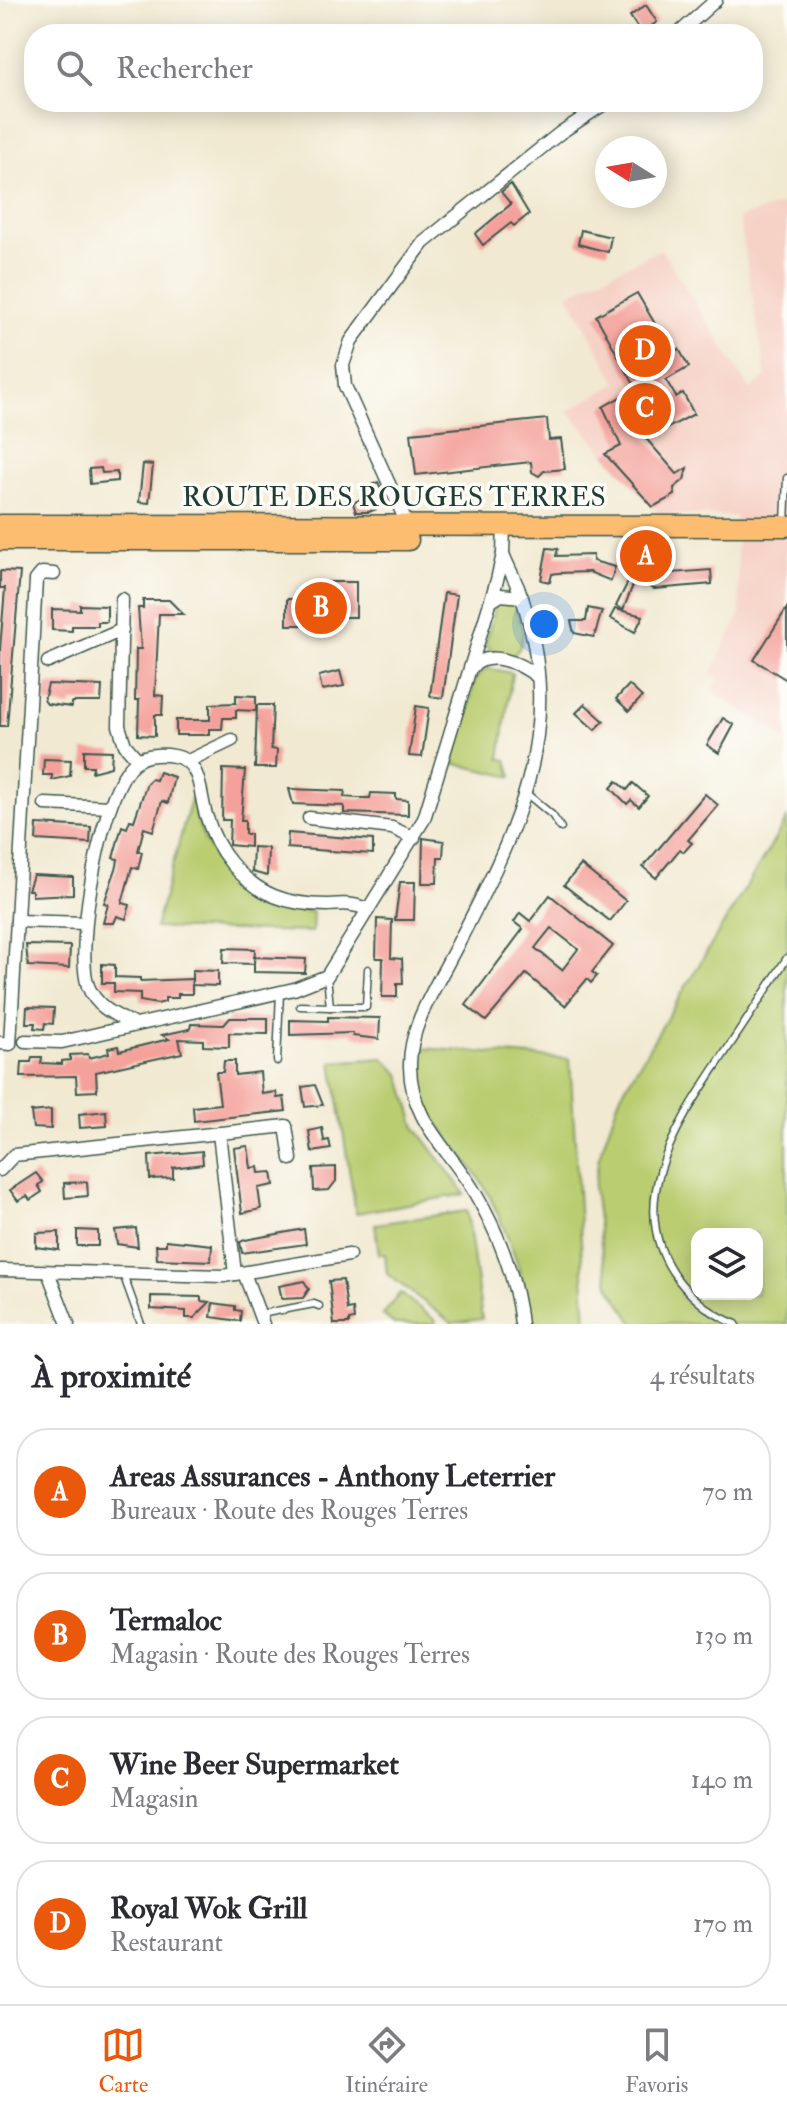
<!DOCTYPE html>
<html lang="fr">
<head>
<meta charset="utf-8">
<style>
  :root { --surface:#fff; --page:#f2f2f3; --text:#2b2b33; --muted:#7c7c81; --line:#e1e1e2; --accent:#ea580c }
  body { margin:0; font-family:"IM FELL Double Pica",serif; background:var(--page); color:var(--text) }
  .controls { position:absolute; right:24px; bottom:24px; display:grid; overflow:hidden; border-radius:16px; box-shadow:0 4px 20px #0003 }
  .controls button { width:72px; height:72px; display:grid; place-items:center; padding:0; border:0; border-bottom:2px solid var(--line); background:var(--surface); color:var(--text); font:40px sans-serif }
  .compass { position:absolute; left:595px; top:136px; width:72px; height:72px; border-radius:50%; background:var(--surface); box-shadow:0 4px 20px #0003; rotate:281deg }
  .you { position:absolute; left:544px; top:624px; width:28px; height:28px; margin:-20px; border:6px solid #fff; border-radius:50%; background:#1a73e8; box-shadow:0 0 0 12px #1a73e833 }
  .badge { display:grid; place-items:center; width:52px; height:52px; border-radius:50%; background:var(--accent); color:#fff; font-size:26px; font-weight:700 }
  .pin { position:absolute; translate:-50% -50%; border:4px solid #fff; box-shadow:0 2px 8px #0006 }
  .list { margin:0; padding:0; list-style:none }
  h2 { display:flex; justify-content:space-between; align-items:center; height:104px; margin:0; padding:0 32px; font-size:34px }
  h2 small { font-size:26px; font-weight:400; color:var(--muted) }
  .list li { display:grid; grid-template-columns:52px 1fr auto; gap:24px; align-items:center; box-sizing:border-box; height:128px; margin:0 16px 16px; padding:0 16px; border:2px solid var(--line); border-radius:32px }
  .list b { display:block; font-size:30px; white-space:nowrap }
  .list p { margin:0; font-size:26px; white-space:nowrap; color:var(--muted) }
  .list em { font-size:26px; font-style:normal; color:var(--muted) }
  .icon { flex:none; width:44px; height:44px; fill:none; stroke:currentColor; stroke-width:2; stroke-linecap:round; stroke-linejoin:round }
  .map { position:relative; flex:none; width:787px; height:1324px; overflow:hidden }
  .search { position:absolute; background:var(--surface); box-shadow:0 4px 20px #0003; left:24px; right:24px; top:24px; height:88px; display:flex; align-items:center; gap:20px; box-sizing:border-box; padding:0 28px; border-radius:32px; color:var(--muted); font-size:30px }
  .sheet { height:680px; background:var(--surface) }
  nav { display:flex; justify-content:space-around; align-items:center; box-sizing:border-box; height:112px; border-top:2px solid var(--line); background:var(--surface); font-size:22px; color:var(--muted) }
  nav a { display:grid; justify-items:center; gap:4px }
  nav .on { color:var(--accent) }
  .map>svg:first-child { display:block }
  .built { fill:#f6d1c6 }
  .green { fill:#bacd71; stroke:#6c8552; stroke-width:2; fill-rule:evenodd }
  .building { fill:#f4a19b; fill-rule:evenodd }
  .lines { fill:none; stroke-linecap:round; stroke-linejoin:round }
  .service-casing { stroke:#3e574c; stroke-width:9 }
  .minor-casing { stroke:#3e574c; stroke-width:15 }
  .primary-casing { stroke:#3e574c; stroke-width:23 }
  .service { stroke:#fff; stroke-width:6 }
  .minor { stroke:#fff; stroke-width:12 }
  .primary { stroke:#fcbd6f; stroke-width:20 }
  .labels { text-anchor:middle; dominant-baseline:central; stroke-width:7; stroke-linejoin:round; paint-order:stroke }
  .street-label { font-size:28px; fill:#1f3d34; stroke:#fdfcf7 }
</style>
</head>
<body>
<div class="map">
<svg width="787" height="1324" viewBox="0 0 787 1324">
  <rect width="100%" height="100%" fill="#fdfcf7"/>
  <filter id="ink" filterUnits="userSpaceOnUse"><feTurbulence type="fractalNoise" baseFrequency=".0125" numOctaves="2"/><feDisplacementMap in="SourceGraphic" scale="16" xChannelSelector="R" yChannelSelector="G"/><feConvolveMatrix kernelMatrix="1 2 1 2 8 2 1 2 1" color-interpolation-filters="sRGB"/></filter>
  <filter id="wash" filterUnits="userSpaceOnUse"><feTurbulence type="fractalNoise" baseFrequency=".006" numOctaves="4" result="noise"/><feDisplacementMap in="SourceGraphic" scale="32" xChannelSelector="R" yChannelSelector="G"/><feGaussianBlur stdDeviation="1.8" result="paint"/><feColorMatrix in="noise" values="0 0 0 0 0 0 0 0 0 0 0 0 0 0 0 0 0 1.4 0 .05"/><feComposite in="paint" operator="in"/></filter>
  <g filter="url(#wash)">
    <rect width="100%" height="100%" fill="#f1e9d1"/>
    <!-- built -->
    <path class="built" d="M787,203V740L711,690L720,680L711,674L740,614L735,516L659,514L568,411L617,383L568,294L661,249L750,389L766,377L739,218Z"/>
    <!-- green -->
    <g class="green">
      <path d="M500,601L514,603C521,621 531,645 510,657L497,654L485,645L496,604Z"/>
      <path d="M487,668L512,673L500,759L507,760L512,777L452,763L476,678Z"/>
      <path d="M192,796C202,863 247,906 313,912L312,932L155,928Z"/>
      <path d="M787,819V1324H634L610,1287L602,1252L594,1188L599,1157L620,1096ZM697,1234H757V1294H697Z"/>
      <path d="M422,1048L570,1059L586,1324H532C526,1279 508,1235 489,1195C464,1145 407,1113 422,1048Z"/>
      <path d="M383,1058L400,1074L416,1128L465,1194L356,1213L332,1062Z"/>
      <path d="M467,1211L482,1319L452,1323L387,1274L385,1254H379L375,1224Z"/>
      <path d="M400,1293L436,1321L434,1324H394L383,1315Z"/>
    </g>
    <g id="blocks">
      <!-- building -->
      <g class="building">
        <path d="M646,5L657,22L641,33L630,16Z"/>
        <path d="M511,184L529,214L514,226L511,223L483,245L475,234L511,204L501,192Z"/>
        <path d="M581,230L611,237L608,252L578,244Z"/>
        <path d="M637,293L672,353L679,349L689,367L666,380L676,397L683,393L694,414L666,429L662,422L642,434L677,474L687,468L684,480L674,488L675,495L653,507L605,454L621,446L603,407L636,388L596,316Z"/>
        <path d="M547,419L549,440L561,439L565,469L544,471L539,476L532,472L531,462L416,475L411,433Z"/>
        <path d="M143,464L153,465L149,503L139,502Z"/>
        <path d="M101,468L102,473L117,472V481L90,484L89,469Z"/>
        <path d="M378,482L388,504L369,512H356L353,503L374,493L371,485Z"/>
        <path d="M547,548L558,549L556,556L593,555V561L615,567L611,581L589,572L558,573L552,574L550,582L541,580Z"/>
        <path d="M643,552L663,561L658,574L711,570L712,584L654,589L635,580L623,610L616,606L633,572L624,568L631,554L640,558Z"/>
        <path d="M0,571L20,572L7,726H0V649L5,588H0Z"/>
        <path d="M321,582H356V617H321L322,625H287V599H321Z"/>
        <path d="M444,593L457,595L443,698L430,696Z"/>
        <path d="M143,600H169L183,614H159L155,695L163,696L162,715H155V736L138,735L139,700H135L136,649H141L138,608H143Z"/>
        <path d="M80,605L107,606V622H98V626H72V631L52,630V609L80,610Z"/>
        <path d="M588,608L602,611L594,637L574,633L571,621H586Z"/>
        <path d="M787,608V680L754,660Z"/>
        <path d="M615,609L643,616L635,632L610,618Z"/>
        <path d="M340,671L344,686L322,690L319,676Z"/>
        <path d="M48,684L102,686L101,702H72V707L47,704L44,700Z"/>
        <path d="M629,685L642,697L629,711L616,699Z"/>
        <path d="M236,695L256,696V711L236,710V718H223L222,729H209V735H176V720H210V704L236,703Z"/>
        <path d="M585,704L604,721L595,730L576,713Z"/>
        <path d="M257,705H273L271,749L277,750L276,768H255Z"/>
        <path d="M416,706L429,708L422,757L409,756Z"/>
        <path d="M723,718L734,725L719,753L707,745Z"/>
        <path d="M84,750L112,751L111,767L92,772L93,766H84Z"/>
        <path d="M44,759L71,760L70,776L52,780V775H43Z"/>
        <path d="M223,769L245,770L241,821H245V834H250V847L229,845L230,820H222Z"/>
        <path d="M159,772L174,777L168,803L162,801L153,831L144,828L138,851L142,852L138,869L132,867L122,903L130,905L126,919L117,916L114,923H103L108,904L104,903L117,866L118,859L113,858L122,826L127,828L130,820L134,821L147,783L151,779L156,780Z"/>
        <path d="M617,781L627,790L633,783L648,796L639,807L631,800L627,804L611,788Z"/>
        <path d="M289,789L345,791L344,797L357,798H370L371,793L396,794V799L408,800V815L344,813V806L293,804Z"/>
        <path d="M705,794L718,805L688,840L692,843L684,852L680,849L656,878L643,867Z"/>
        <path d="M37,824L91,827L90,843L36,840Z"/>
        <path d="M288,833L373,840V854L287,848Z"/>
        <path d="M423,838L444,841L443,857H438L437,883H422Z"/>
        <path d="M253,847L268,848L267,876L252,872Z"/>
        <path d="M581,865L626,901L610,921L564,885Z"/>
        <path d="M33,875L73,877V894L32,896V890H28Z"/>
        <path d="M400,882H415L414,920H395Z"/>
        <path d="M550,895L613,946L592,972L597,976L591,983L587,979L565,1006L526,974L486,1021L466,1005L523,929L514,922L520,913L530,921ZM551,928L578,949L562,970L535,948Z"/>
        <path d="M377,919L392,920L391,958L402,959L403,984H397V997H382L383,958H376Z"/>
        <path d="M26,945L70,946L69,968L28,966Z"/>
        <path d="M224,948L255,949L254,964L223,963Z"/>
        <path d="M254,957L306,959L305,973L254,972Z"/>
        <path d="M102,964L115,965V977L140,978V981L192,979V994H178V998H165V1002L157,1004L140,1001V993L114,992V983H102Z"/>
        <path d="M192,970L218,971V986L192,985Z"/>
        <path d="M27,1007L54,1008L53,1024L45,1023L44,1029L34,1028L35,1023H26Z"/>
        <path d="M328,1017L380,1018L379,1039L353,1036V1033L290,1035V1020L328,1021Z"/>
        <path d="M230,1018H268V1034L229,1033V1047L203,1046V1040L179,1039L182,1053L96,1072L97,1091L77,1092L76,1076L21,1077L22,1062H31L32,1057H42L41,1063L62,1064V1061L70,1060V1055L88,1054L89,1058L109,1053L108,1048L118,1046L119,1051L136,1047L169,1039L162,1035L190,1029L191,1024L224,1025Z"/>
        <path d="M224,1061H235V1075L260,1072L262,1094L276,1092L277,1098L284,1097L286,1111L194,1121L193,1107L220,1104L216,1072H223Z"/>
        <path d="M315,1085L323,1105L305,1107L302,1087Z"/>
        <path d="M51,1110V1129L33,1128L31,1112Z"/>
        <path d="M106,1111L107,1126L80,1128L79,1114Z"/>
        <path d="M322,1128L324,1141L329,1140L331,1149L312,1152L309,1131Z"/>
        <path d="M248,1146L251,1168L258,1167L259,1173L272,1172L274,1185L258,1188L261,1209L242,1213L234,1148Z"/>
        <path d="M202,1151L203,1164L173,1168V1178L150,1179L149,1156Z"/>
        <path d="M336,1167V1181L329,1190L314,1191L313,1168Z"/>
        <path d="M36,1173L43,1182L38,1185L42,1192L30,1200L27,1196L18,1201L10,1190Z"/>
        <path d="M87,1182L88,1196L65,1198L64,1183Z"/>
        <path d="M136,1228L138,1247L117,1244L115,1230Z"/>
        <path d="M304,1229L306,1244L242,1253L240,1242L245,1240Z"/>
        <path d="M77,1230L98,1231V1246H77Z"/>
        <path d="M59,1232V1250L36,1247V1233Z"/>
        <path d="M166,1240L212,1245L211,1261L157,1259L156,1245H166Z"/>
        <path d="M343,1280L347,1310L353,1309L354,1319L349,1320V1324H334L329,1281Z"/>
        <path d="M304,1281L309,1289L303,1298L282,1299L279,1286Z"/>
        <path d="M151,1296L201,1297V1301L210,1302L194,1318H186V1311L151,1309Z"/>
        <path d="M213,1303L235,1306V1310L241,1311L240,1321L211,1317Z"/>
      </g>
    </g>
  </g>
  <g filter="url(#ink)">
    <use href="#blocks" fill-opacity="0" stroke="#3e574c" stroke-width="2"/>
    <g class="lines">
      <defs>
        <g id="service">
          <path d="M785,523L787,478"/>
          <path d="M527,794L552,815L561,828"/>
          <path d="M300,1006L330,1007L327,976"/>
          <path d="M330,1007H366L368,969"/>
          <path d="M277,1061L280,992"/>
          <path d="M123,1274L141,1324"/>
          <path d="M260,1314L314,1304L319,1306"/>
          <path d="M736,1324C713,1315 694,1300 679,1281C621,1206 677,1125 720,1060C743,1026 765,992 787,958"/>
        </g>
        <g id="minor">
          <path d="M678,34L716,0"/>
          <path d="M408,526L345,386L343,365L351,341L423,243L560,133L607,102"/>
          <path d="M503,554C509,569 517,583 522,598C568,736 514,836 452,955C434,990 409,1027 410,1067C411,1120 446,1146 472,1188C497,1230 516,1276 521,1324"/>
          <path d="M122,599L119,726L125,745L138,760"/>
          <path d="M490,602L501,595L522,597"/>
          <path d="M48,662L122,630"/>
          <path d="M470,669C488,648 520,663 538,677"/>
          <path d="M188,761L232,740"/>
          <path d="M45,804L110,807"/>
          <path d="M309,818L392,828L414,838"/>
          <path d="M17,921L85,923"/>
          <path d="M133,1024C115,1015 96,1007 88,986C74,948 102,781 138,760C147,754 164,754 174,756C202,761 199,792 206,815C211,831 220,850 231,863C257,895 288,905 327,905C343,904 354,903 368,910"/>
          <path d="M25,1041L62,1042L294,989L327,976L424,819L497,580L503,554L504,526"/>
          <path d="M0,1043L10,1044L36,580L42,573L54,574"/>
          <path d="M219,1133L235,1274"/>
          <path d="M0,1170L14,1155L286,1126L291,1159"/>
          <path d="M0,1270L223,1276L349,1255"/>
          <path d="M48,1272L68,1324"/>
          <path d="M244,1273L263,1324"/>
        </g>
        <g id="primary">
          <path d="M0,525L787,526"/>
          <path d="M0,540H408"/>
        </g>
      </defs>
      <!-- service casing -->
      <use href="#service" class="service-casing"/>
      <!-- minor casing -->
      <use href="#minor" class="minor-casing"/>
      <!-- primary casing -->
      <use href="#primary" class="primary-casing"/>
      <!-- service -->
      <use href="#service" class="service"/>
      <!-- minor -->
      <use href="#minor" class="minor"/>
      <!-- primary -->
      <use href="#primary" class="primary"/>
    </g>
  </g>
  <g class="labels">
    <!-- street labels -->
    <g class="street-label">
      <text x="394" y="497">ROUTE DES ROUGES TERRES</text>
    </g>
  </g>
</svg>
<div class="controls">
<button><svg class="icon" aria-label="layers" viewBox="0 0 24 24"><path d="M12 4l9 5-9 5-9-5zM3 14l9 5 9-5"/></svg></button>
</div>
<svg class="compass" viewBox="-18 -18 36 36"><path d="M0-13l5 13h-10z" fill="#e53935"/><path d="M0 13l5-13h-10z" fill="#7c7c81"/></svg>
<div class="you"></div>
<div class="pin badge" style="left:646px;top:556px">A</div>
<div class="pin badge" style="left:321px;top:608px">B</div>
<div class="pin badge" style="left:645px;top:409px">C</div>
<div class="pin badge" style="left:645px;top:351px">D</div>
<div class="search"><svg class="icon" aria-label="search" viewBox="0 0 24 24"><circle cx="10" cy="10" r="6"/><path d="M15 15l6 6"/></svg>Rechercher</div>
</div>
<section class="sheet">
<h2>À proximité<small>4 résultats</small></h2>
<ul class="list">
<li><span class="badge">A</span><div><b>Areas Assurances - Anthony Leterrier</b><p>Bureaux · Route des Rouges Terres</p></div><em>70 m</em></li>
<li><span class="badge">B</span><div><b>Termaloc</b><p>Magasin · Route des Rouges Terres</p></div><em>130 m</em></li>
<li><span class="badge">C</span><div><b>Wine Beer Supermarket</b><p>Magasin</p></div><em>140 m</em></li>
<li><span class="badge">D</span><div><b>Royal Wok Grill</b><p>Restaurant</p></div><em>170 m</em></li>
</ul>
</section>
<nav>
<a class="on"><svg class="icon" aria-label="map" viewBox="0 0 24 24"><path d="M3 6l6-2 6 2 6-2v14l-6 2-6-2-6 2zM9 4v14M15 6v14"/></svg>Carte</a>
<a><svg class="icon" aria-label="directions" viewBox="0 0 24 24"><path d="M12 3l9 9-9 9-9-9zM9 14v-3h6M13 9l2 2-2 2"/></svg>Itinéraire</a>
<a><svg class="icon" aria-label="saved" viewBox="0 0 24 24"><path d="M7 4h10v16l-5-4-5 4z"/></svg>Favoris</a>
</nav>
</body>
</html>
